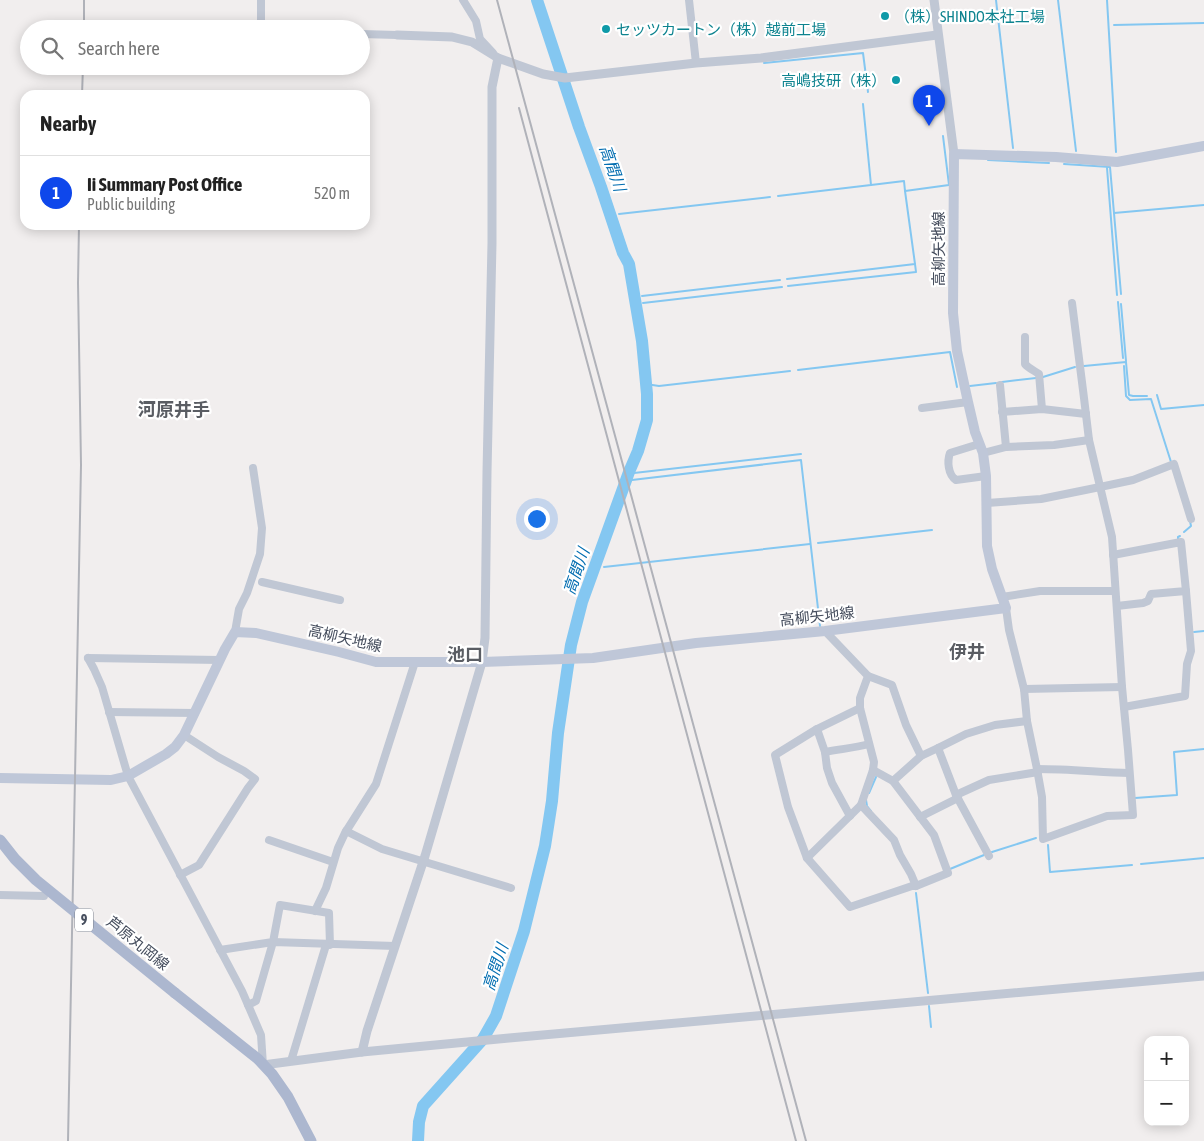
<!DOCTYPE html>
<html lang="en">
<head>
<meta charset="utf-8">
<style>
  :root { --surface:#fff; --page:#f6f6f6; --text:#222; --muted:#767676; --line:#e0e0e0; --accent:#0e47eb }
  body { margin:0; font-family:"Asap Condensed","Noto Sans JP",sans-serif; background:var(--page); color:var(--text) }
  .controls { position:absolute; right:15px; bottom:15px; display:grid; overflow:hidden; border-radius:10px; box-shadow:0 2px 12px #0003 }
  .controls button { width:45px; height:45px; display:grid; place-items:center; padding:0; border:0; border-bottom:1px solid var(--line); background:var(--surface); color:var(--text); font:25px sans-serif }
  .you { position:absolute; left:536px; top:518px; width:18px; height:18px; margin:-12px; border:4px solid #fff; border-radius:50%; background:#1a73e8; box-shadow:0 0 0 8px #1a73e833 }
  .badge { display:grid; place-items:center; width:32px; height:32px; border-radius:50%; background:var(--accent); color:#fff; font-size:16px; font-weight:700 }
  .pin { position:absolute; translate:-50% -41px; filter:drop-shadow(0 1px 2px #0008) }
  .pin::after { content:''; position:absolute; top:26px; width:18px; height:15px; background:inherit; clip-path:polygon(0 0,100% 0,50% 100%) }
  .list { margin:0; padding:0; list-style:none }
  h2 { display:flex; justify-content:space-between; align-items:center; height:65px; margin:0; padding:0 20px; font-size:21px }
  h2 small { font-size:16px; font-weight:400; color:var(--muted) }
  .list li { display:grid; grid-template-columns:32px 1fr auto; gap:15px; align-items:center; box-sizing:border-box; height:75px; padding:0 20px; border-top:1px solid var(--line) }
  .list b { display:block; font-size:19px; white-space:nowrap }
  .list p { margin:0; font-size:16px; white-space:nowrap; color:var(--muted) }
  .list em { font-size:16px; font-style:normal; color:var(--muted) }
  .icon { flex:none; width:28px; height:28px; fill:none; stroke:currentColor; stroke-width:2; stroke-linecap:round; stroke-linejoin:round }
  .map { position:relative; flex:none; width:1204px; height:1141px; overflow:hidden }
  .search { position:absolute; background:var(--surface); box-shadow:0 2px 12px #0003; left:20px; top:20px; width:350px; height:55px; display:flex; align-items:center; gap:12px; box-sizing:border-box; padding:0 18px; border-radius:28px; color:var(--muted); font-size:19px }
  .panel { position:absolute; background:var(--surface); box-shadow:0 2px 12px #0003; left:20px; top:90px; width:350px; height:140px; border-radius:15px }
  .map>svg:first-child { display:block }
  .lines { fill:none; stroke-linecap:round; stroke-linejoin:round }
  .stream { stroke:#84c7f1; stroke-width:2 }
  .river { stroke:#84c7f1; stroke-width:12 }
  .minor { stroke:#c0c7d4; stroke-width:8 }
  .tertiary { stroke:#c0c7d4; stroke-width:9 }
  .secondary { stroke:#bfc7d8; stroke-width:10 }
  .primary { stroke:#acb7cf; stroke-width:11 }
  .rail { stroke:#b0b2b9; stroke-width:2 }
  .primary-bridge { stroke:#acb7cf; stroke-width:11 }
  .culture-dot { fill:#0f9aa8; stroke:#fff; stroke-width:2 }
  .labels { text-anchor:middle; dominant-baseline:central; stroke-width:4.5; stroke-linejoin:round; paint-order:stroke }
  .shield { fill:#fff; stroke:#7d828e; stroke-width:1 }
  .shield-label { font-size:14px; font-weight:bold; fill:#454d5d }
  .culture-label { font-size:15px; fill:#0d838f; stroke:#fff; text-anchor:start }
  .street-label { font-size:15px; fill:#454d5d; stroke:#fff }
  .water-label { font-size:16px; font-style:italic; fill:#046eb1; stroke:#fff }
  .quarter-label { font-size:18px; font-weight:bold; fill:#5a5d63; stroke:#fff }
</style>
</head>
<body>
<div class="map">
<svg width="1204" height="1141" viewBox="0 0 1204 1141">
  <rect width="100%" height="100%" fill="#f1eeee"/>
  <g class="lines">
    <!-- stream -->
    <g class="stream">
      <path d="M996,0L1013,148"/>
      <path d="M1058,0L1076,151"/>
      <path d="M1107,0L1116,152"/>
      <path d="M1114,25L1204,23"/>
      <path d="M764,63L863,53L868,92"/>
      <path d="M988,160L1049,163"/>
      <path d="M1064,164L1110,167L1121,294"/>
      <path d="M1107,168L1117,295"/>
      <path d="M871,185L904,181L905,191L949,185L943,136"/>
      <path d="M778,196L871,185L863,104"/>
      <path d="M1114,213L1204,205"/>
      <path d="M619,214L770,197"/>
      <path d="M787,279L915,264L905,191"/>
      <path d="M788,286L916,272L915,264"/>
      <path d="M642,296L780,280"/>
      <path d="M1118,302L1123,358"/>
      <path d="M643,303L782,287"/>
      <path d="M1121,304L1126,361"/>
      <path d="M1084,366L1126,362L1129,395L1133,396H1147"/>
      <path d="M1124,366L1126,396L1130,400L1151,399L1171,462"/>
      <path d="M798,370L950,352L957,387"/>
      <path d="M1043,377L1075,367"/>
      <path d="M1002,382L1036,378"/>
      <path d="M646,384L659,386L790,371"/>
      <path d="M970,386L996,383"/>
      <path d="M1157,395L1161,409L1204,405"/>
      <path d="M634,473L801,454"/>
      <path d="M632,480L801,460L820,626"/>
      <path d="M1184,532L1191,526L1190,521"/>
      <path d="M1178,540V537L1180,536"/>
      <path d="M818,543L932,530"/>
      <path d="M604,567L810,544"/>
      <path d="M1194,632L1204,631"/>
      <path d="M869,793L876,777"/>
      <path d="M1135,798L1177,795L1174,752L1204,749"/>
      <path d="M866,800L867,806L871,811"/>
      <path d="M1048,845L1050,872L1132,865"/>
      <path d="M992,852L1036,838"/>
      <path d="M1141,864L1204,858"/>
      <path d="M950,869L984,855"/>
      <path d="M916,893L928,993"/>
      <path d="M929,1006L931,1027"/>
    </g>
    <!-- river -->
    <path class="river" d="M418,1141L419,1122L423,1106L483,1039L496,1016L524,931L545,846L552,801L558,733L571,645L582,602L629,472L638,451L647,420V394L642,341L629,264L623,253L601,187L579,127L537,0"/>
    <!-- minor -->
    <g class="minor">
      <path d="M261,0V29"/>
      <path d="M463,0L476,21L480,39L493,53"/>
      <path d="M689,0L696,63"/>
      <path d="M361,34L397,35"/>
      <path d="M1025,337V364C1028,368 1035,371 1039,374L1042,409"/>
      <path d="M1000,385L1006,447"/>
      <path d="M922,408L968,402"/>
      <path d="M1002,412L1042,409L1086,414"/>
      <path d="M979,444L950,453C947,461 948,475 956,480L986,476"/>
      <path d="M983,453L1006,447L1054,445L1089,440"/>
      <path d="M987,503L1041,499L1100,487L1133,480L1174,464L1191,519"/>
      <path d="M1113,555L1181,542L1186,591L1151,594L1148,601L1143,603L1117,606"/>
      <path d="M262,582L340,600"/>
      <path d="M1002,597L1040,591H1115"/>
      <path d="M1006,608L1009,630L1024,689L1027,721L1037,769L1042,797L1043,839L1107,816L1133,815L1128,750L1122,687L1112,537L1089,440L1084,398L1072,303"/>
      <path d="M235,632L239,609L247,593L260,554L262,528L253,468"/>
      <path d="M88,658L94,669L102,687L128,776L242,991L261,1035L263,1065"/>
      <path d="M88,658L220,660"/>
      <path d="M868,676L892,685L906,725L921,756"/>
      <path d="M1024,689L1122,687"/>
      <path d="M1124,707L1185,696L1187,664L1191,651L1186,591"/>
      <path d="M860,708L817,729L775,755L788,807L807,858L850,907L912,886H916L948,873L934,835L893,781L873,770"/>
      <path d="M109,712L195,713"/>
      <path d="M817,729L825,752L827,768L832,783L850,816"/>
      <path d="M938,748L966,734L995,725L1027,721"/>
      <path d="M825,752C840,749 854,748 869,744"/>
      <path d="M1037,769C1068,769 1098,772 1129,773"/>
      <path d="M893,781L921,756L938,748L956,795L989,856"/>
      <path d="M956,795L989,780L1038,772"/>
      <path d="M861,805L894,840L900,855L911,874L916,886"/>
      <path d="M920,817L958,798"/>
      <path d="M346,831L382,849L511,888"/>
      <path d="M269,840L333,862"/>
      <path d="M807,858L861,805L873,770L874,762L860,708V698L868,676L825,631"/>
      <path d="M180,875L199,865L248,788L255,779L244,771L218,757L184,735"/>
      <path d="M0,895L44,896"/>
      <path d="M315,911L326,888L338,848L345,833L376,784L415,662"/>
      <path d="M220,950L273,942L280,905L329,913L330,945"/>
      <path d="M248,1005L256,1001L273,942L395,946"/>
      <path d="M291,1061L326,945"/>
    </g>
    <!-- tertiary -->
    <g class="tertiary">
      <path d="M934,0L954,154"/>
      <path d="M397,35L452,37L472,42L498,58L543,74L565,78L696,63L761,58L937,35"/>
      <path d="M362,1052L367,1031L425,856L482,662L485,638L487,472L492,243V87L498,58"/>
      <path d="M263,1065L362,1052L509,1038L1204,976"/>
    </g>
    <!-- secondary -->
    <path class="secondary" d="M0,778L111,780L128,776L166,754L175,747L184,735L225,649L235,632L256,633L339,652L376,662H482L593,658L696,643L825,631L1006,608L992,569L987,546L986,476L983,453L975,432L968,402L957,351L953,313L954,154L1056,157L1117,162L1204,146"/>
    <!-- primary -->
    <path class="primary" d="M175,993L258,1059L272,1074L288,1097L311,1141"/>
    <!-- rail -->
    <g class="rail">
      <path d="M497,0L806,1141"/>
      <path d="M84,29V0"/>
      <path d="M82,95L83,66"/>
      <path d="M519,108L796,1141"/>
      <path d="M68,1141L81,465L78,283L79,225"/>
    </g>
    <!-- primary-bridge -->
    <path class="primary-bridge" d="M0,840L15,859L36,880L175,993"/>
  </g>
  <!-- markers -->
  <g class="culture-dot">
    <circle cx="885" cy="16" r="5"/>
    <circle cx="606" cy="29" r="5"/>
    <circle cx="896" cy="80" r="5"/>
  </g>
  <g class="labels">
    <!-- shield labels -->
    <rect class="shield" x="75" y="908.5" width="18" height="23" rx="4"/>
    <g class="shield-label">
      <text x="84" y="920">9</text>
    </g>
    <!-- culture labels -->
    <g class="culture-label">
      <text x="895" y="16">（株）SHINDO本社工場</text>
      <text x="616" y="29">セッツカートン（株）越前工場</text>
      <text x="886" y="80" text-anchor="end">高嶋技研（株）</text>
    </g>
    <!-- street labels -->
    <g class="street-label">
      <text transform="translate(938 249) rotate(-90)">高柳矢地線</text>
      <text transform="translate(817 616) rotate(-6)">高柳矢地線</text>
      <text transform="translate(345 638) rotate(13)">高柳矢地線</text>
      <text transform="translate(138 943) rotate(39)">芦原丸岡線</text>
    </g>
    <!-- water labels -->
    <g class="water-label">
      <text transform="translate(613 168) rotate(71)">高間川</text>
      <text transform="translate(576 571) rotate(-71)">高間川</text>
      <text transform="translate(495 967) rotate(-72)">高間川</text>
    </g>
    <!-- quarter labels -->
    <g class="quarter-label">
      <text x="174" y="409">河原井手</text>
      <text x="967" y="651">伊井</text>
      <text x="465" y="654">池口</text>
    </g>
  </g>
</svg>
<div class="controls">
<button>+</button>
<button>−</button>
</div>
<div class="you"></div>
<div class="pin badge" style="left:929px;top:126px">1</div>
<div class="search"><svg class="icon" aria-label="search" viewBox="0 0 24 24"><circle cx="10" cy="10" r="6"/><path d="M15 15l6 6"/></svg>Search here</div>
<section class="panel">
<h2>Nearby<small></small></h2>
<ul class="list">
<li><span class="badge">1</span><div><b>Ii Summary Post Office</b><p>Public building</p></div><em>520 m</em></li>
</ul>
</section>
</div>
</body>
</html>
